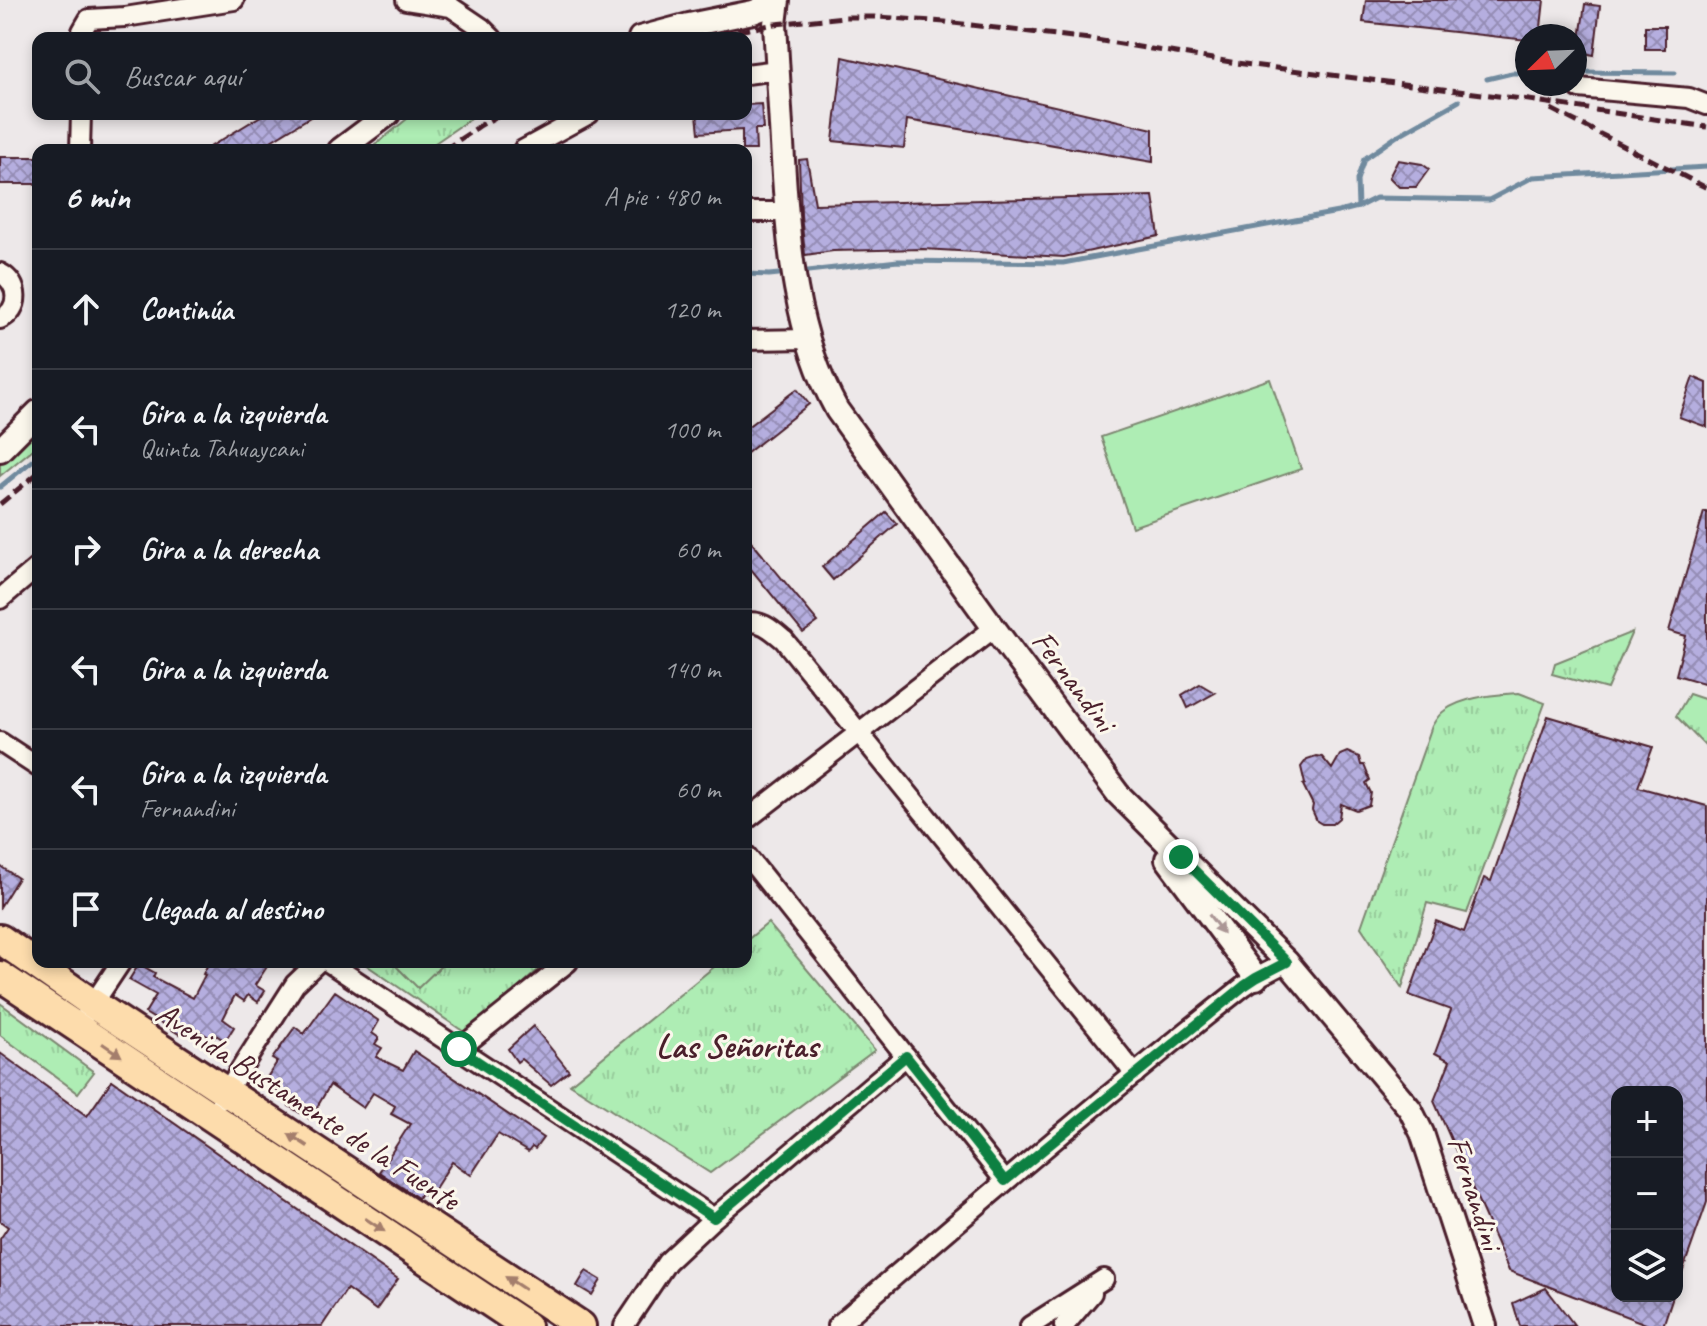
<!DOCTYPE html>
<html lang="es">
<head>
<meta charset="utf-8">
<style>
  :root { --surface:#171b24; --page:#20242c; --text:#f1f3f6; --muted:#9ea1a6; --line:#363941 }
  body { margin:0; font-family:Caveat,sans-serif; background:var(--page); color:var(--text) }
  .controls { position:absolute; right:24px; bottom:24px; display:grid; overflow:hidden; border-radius:16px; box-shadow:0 4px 12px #0003 }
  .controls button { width:72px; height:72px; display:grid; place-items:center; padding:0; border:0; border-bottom:2px solid var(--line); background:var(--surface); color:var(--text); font:40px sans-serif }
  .compass { position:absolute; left:1515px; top:24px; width:72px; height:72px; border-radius:50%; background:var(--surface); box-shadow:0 4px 12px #0003; rotate:247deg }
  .stop { position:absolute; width:24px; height:24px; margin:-18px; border:6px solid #0b8043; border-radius:50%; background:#fff }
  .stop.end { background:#0b8043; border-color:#fff; box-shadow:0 2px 8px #0008 }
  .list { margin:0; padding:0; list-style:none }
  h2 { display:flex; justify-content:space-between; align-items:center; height:104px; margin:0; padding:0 32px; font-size:34px }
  h2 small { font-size:26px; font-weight:400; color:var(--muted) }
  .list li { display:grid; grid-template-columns:52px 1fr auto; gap:24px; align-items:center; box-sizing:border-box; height:120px; padding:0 32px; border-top:2px solid var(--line) }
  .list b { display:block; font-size:30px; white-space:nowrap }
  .list p { margin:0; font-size:26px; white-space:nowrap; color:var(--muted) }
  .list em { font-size:26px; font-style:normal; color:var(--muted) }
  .icon { flex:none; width:44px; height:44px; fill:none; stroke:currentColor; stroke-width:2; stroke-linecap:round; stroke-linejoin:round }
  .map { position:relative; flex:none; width:1707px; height:1326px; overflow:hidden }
  .search { position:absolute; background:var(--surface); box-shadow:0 4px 12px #0003; left:32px; top:32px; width:720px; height:88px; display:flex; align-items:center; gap:20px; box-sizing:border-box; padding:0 28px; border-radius:16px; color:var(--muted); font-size:30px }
  .panel { position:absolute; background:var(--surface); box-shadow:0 4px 12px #0003; left:32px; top:144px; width:720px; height:824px; border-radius:16px }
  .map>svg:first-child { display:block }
  .grass { fill:url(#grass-tufts); stroke:#7c8670; stroke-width:2 }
  .pitch { fill:#aeedb4; stroke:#7c8670; stroke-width:2 }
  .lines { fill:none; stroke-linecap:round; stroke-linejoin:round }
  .stream { stroke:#708a9e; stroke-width:5 }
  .building { fill:url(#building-cross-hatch); stroke:#4a1f2b; stroke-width:2 }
  .minor-casing { stroke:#4a1f2b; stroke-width:24 }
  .tertiary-casing { stroke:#4a1f2b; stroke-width:28 }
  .primary-casing { stroke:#4a1f2b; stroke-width:34 }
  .minor { stroke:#fbf7ec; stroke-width:18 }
  .tertiary { stroke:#fbf7ec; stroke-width:22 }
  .primary { stroke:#fddcac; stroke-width:28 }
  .rail { stroke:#4a1f2b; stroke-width:5; stroke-dasharray:12 6; stroke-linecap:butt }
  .oneway { fill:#ab9695 }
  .oneway2 { fill:#a47e6c }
  .route { stroke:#0b8043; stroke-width:10 }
  .labels { text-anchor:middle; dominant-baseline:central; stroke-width:6; stroke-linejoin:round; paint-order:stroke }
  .street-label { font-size:32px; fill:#4a1f2b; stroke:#fbf7ec }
  .neighbourhood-label { font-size:34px; font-weight:bold; fill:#4a1f2b; stroke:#fbf7ec }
</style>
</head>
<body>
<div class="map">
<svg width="1707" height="1326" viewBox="0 0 1707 1326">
  <defs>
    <pattern id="grass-tufts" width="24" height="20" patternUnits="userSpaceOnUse" patternTransform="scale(2)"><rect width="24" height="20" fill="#aeedb4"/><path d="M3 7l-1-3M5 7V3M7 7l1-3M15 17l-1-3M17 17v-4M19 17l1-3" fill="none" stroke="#97cb9b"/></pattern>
    <pattern id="building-cross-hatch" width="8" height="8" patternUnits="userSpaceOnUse" patternTransform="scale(2)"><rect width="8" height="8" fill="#b5aedf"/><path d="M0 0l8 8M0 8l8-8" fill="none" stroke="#958db5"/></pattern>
  </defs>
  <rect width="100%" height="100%" fill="#ede8e9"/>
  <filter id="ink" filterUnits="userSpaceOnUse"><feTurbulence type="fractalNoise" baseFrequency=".0125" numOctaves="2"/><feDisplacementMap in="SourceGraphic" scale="16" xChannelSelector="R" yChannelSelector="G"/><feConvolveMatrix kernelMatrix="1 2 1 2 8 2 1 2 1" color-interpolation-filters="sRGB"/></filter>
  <g filter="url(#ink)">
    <!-- grass -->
    <g class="grass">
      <path d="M413,114H477L425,150H369Z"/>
      <path d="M38,424V445L0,476V459Z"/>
      <path d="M1632,632L1607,689L1552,674L1555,663Z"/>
      <path d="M1519,693L1545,703L1467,913L1427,903L1402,988L1361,927L1432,726C1435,721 1439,714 1444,711C1463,696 1496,695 1519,693Z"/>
      <path d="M1689,694L1707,700V748L1676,716Z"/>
      <path d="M768,923L875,1050L710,1173L570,1084L720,962H746V941Z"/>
      <path d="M362,962H547L467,1034Z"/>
      <path d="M0,1003L94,1072L78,1093L0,1035Z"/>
    </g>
    <!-- pitch -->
    <g class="pitch">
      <path d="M1270,379L1301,469L1132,527L1101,437Z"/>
      <path d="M392,962H445L418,988Z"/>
    </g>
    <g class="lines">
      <!-- stream -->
      <g class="stream">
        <path d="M1575,72L1675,73"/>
        <path d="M1487,79L1512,73H1527"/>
        <path d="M1358,207L1357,180L1364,159L1397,136L1459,101"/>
        <path d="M799,272L898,261L1063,263L1338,212L1358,207L1376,198L1489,200L1533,177L1707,167"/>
        <path d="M746,274L769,275L789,273"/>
        <path d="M0,487L38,456"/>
      </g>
    </g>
    <!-- building -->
    <g class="building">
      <path d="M1366,0H1544L1540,36H1527V40L1363,22Z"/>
      <path d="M1585,4L1600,6L1594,55L1578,52Z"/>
      <rect x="1645" y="26" width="20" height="23"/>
      <path d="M843,57L1153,129V162L907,120L904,148L833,141Z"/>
      <path d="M761,104L763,129H755L756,150H742V130L699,133L697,114H746V105Z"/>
      <path d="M264,114H315L256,150H205Z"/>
      <rect x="0" y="157" width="38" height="27"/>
      <path d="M807,159L815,204L1153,196L1159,236L1064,257L923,249L833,251L805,255L801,215L799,160Z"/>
      <path d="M1398,160L1422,164L1429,169L1416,187H1399L1389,177Z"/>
      <path d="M1693,377L1707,383V427L1679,417Z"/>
      <path d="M797,389L809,404L746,454V428Z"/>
      <path d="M886,512L897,524L833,580L822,567Z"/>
      <path d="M1704,512H1707V684L1676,675L1686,636L1669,631Z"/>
      <path d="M746,535L818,622L803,633L746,563Z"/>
      <path d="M1200,684L1215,693L1188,708L1182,695Z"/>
      <path d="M1548,716L1653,747L1638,787L1707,806V1202L1679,1281L1677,1280V1092H1617V1296H1673L1663,1326H1651L1509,1271L1434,1101L1450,1061L1435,1053L1451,1010L1409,995L1436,921L1464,932L1484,878L1491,881Z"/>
      <path d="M1347,752L1359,757L1361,765H1364L1370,780L1366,783L1371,793L1369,805L1356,810L1341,804L1339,818L1332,824H1322L1317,821L1312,810L1313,805L1303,785L1305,784L1301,767L1307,759L1316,756L1322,757L1332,769L1340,755Z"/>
      <path d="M0,866L18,878L0,907Z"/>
      <path d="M209,962H270L255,985L265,991L258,1002L248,995L244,1001L235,995L223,1019L234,1027L225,1041L216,1035L213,1039L195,1029L192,1034L183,1027L179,1034L145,1013L156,995L129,980L139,964L155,973L153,977L193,998L205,975L203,974Z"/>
      <path d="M335,991L379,1021L372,1033L379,1038L375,1044L382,1048L376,1057L403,1070L414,1051L543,1138L535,1149L532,1147L528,1152L498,1134L471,1175L452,1162L429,1198L421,1193L418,1198L379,1172L410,1124L391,1114L395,1106L373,1093L363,1108L330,1085L310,1119L289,1106L292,1101L264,1082L277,1062L272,1059L295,1027L304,1034Z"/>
      <path d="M533,1026L569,1071L551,1085L521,1059L517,1062L508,1049Z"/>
      <path d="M0,1053L87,1116L112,1080L398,1279L376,1310L347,1289L322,1326H0V1239L8,1227L0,1221Z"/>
      <path d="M586,1271L601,1280L592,1295L577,1286Z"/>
      <path d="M1546,1288L1575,1326H1520L1513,1303Z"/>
    </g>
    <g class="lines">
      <defs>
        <g id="minor">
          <path d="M406,0L451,7L482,28L492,38"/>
          <path d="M82,38V31L89,19L125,17L234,0"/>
          <path d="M746,74L778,70"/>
          <path d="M1579,88L1689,98L1707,105"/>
          <path d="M80,150L81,114"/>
          <path d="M523,150L589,114"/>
          <path d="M746,212H786"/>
          <path d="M0,273C20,283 21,310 0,319"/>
          <path d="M746,340L808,339"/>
          <path d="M0,599L38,567"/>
          <path d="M746,623C761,619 773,631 784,640L1135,1074"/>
          <path d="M0,742L38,767"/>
          <path d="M746,820L994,628"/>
          <path d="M746,855L1005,1181"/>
          <path d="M328,962L714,1218"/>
          <path d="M87,1013L121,962"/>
          <path d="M459,1049L568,962"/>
          <path d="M221,1100L295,984L318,962"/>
          <path d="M624,1326L667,1262L714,1218L906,1056"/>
          <path d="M837,1326C971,1210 1105,1095 1244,986L1256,978L1287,962"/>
          <path d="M1030,1326L1104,1279"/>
          <path d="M1064,1326L1092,1293"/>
        </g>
        <g id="tertiary">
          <path d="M778,0L775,24C778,69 780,115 783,160C788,245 795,334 837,410L994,628L1118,794L1287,962L1410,1109L1422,1133L1485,1326"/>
          <path d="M640,38L689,25L753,12L761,9L768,0"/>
          <path d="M340,150L388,114"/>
          <path d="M0,450L38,412"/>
          <path d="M1167,859L1256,978"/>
        </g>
        <g id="primary">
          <path d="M0,939L93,1004L581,1326"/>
          <path d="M0,976L526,1326"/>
        </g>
      </defs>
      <!-- minor casing -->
      <use href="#minor" class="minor-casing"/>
      <!-- tertiary casing -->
      <use href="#tertiary" class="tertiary-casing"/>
      <!-- primary casing -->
      <use href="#primary" class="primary-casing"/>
      <!-- minor -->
      <use href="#minor" class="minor"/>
      <!-- tertiary -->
      <use href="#tertiary" class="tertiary"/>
      <!-- primary -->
      <use href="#primary" class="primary"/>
      <!-- rail -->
      <g class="rail">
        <path d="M703,38L775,24L844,17H879L945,22L1090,39L1237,63L1529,100L1707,127"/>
        <path d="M1551,109L1707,188"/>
        <path d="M444,150L481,125L501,114"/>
        <path d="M0,504L38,473"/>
      </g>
    </g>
    <!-- one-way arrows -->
    <defs><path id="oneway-solid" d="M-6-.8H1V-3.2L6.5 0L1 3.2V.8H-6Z" transform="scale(2)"/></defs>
    <use class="oneway" href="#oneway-solid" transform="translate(1216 924) rotate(53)"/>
    <g class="oneway2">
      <use href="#oneway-solid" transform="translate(112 1050) rotate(34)"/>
      <use href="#oneway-solid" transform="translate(298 1140) rotate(-147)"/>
      <use href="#oneway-solid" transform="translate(375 1225) rotate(34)"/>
      <use href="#oneway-solid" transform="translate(515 1283) rotate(-147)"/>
    </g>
  </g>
  <g class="lines" filter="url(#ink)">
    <!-- route -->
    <path class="route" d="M459,1049L714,1218L906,1056L1005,1181L1244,986L1256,978L1287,962L1181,857"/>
  </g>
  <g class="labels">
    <!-- street labels -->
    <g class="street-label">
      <text transform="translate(1074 681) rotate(53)">Fernandini</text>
      <text transform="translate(308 1106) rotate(33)">Avenida Bustamente de la Fuente</text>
      <text transform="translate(1475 1193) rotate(72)">Fernandini</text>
    </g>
    <!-- neighbourhood labels -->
    <g class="neighbourhood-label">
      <text x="737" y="1045">Las Señoritas</text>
    </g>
  </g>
</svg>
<div class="controls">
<button>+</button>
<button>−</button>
<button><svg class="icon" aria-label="layers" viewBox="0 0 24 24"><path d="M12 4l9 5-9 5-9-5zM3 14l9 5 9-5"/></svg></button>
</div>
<svg class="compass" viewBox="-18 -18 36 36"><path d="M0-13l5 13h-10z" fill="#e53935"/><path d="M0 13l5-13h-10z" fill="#9ea1a6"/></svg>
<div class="stop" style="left:459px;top:1049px"></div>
<div class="stop end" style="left:1181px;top:857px"></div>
<div class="search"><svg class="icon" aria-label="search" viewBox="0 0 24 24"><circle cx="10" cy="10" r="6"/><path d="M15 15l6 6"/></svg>Buscar aquí</div>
<section class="panel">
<h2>6 min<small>A pie · 480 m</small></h2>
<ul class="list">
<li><svg class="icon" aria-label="ahead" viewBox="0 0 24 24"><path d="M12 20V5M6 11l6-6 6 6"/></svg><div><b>Continúa</b></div><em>120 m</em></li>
<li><svg class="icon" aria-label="left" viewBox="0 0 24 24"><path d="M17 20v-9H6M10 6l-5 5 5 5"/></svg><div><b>Gira a la izquierda</b><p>Quinta Tahuaycani</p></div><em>100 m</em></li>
<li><svg class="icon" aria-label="right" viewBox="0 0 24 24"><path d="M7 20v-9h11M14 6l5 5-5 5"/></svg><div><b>Gira a la derecha</b></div><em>60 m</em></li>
<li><svg class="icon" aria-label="left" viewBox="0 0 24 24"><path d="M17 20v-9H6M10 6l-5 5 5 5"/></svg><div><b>Gira a la izquierda</b></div><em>140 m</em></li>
<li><svg class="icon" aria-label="left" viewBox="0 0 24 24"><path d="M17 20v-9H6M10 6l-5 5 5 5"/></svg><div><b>Gira a la izquierda</b><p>Fernandini</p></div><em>60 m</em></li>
<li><svg class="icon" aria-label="arrive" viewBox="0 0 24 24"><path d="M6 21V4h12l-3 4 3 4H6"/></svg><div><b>Llegada al destino</b></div></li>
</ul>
</section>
</div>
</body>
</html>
